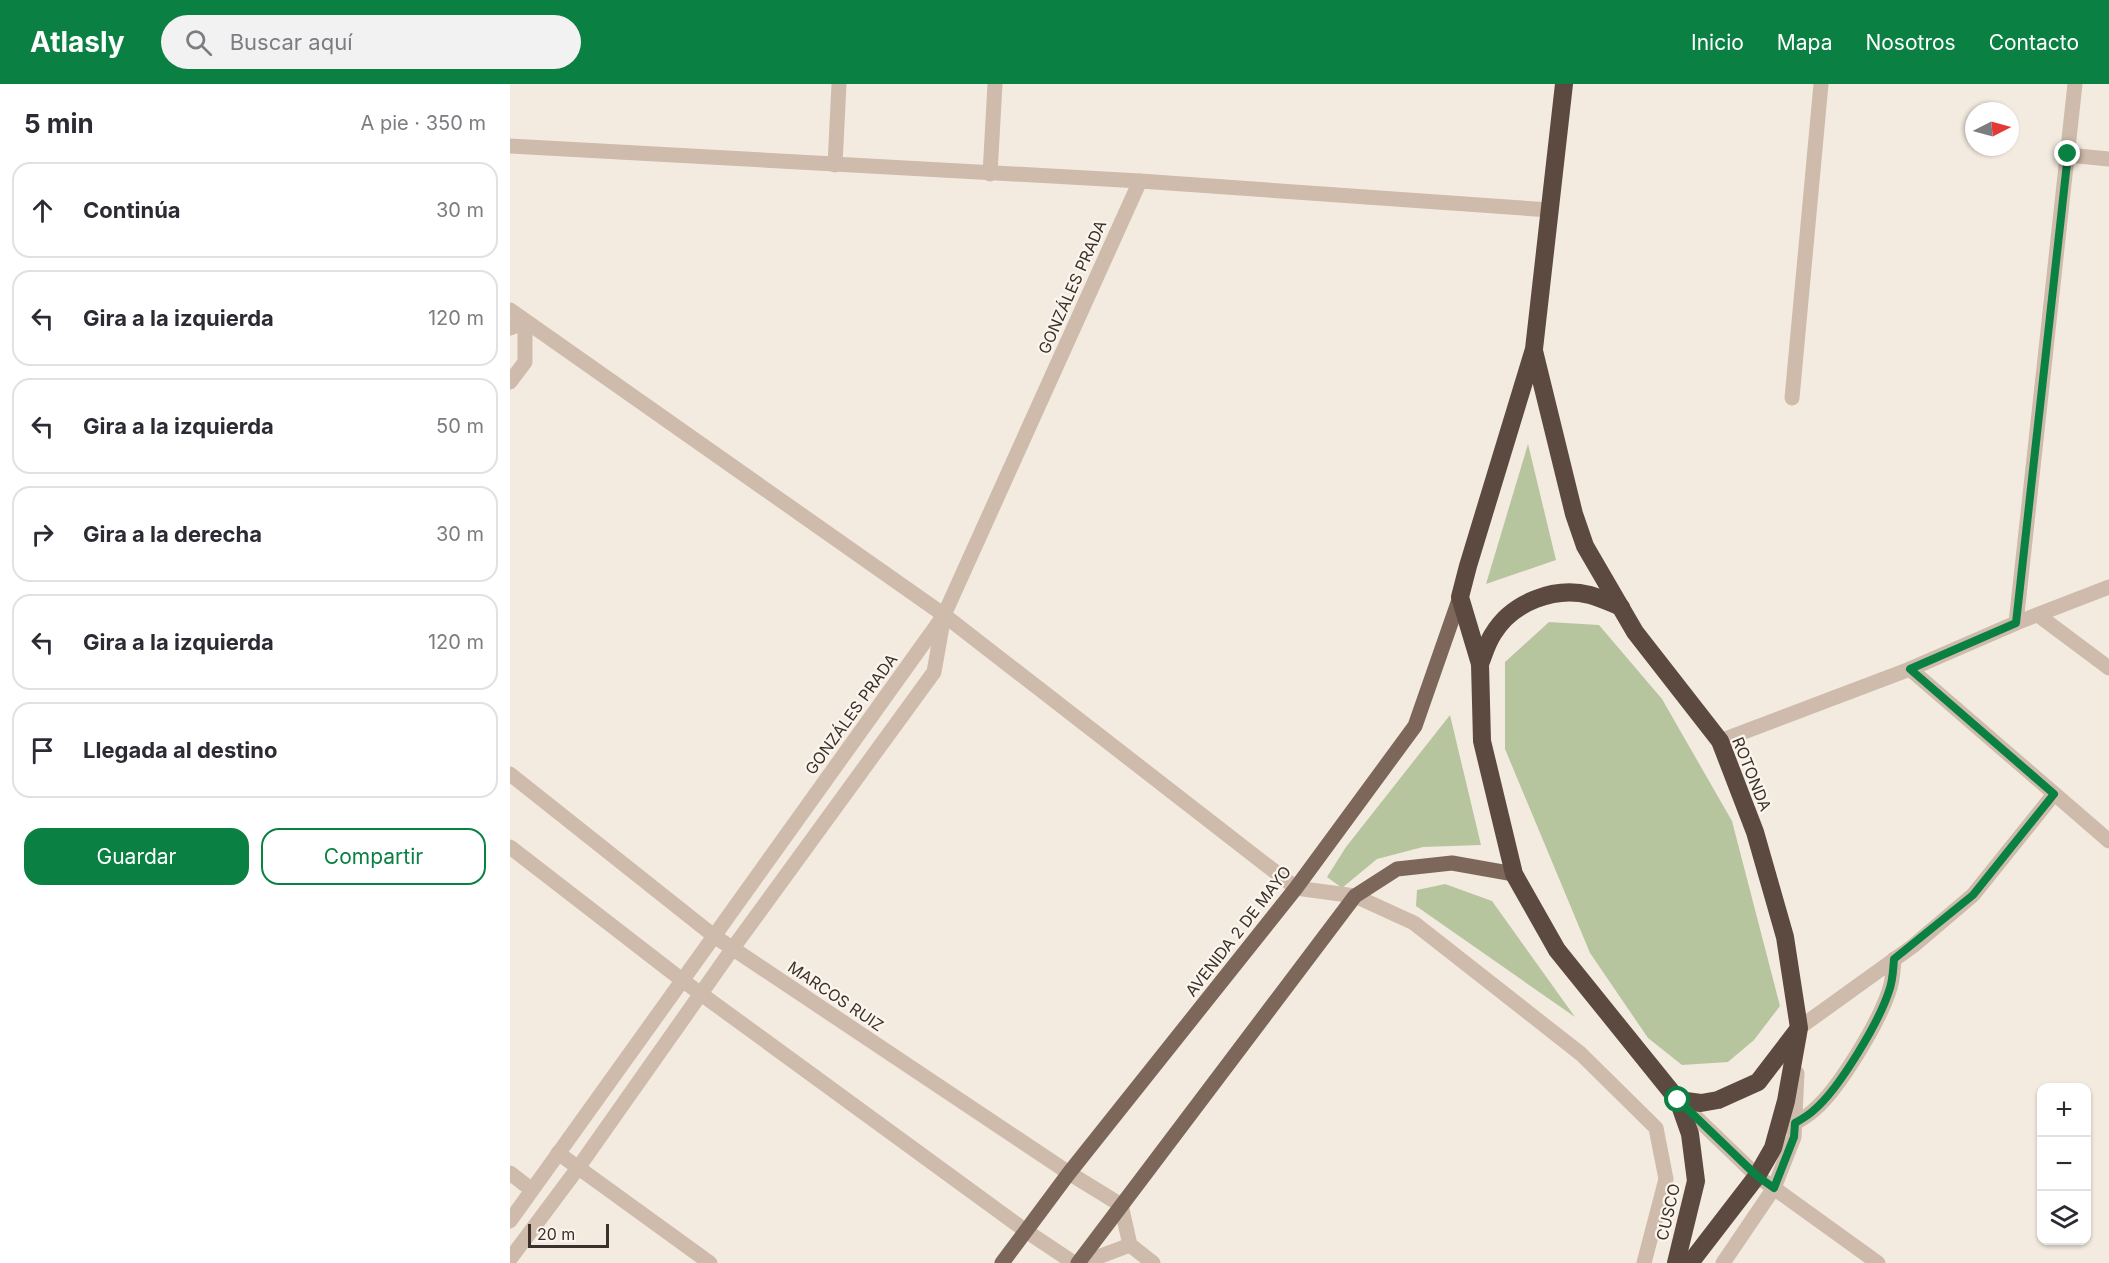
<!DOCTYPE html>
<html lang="es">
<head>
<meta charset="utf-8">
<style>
  :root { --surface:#fff; --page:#f2f2f3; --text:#2b2b33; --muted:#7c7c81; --line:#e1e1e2; --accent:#0b8043 }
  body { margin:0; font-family:Inter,sans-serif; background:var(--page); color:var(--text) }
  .controls { position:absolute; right:18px; bottom:18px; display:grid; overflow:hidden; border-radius:12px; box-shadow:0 2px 4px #0004 }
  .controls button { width:54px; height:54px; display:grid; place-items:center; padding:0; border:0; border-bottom:2px solid var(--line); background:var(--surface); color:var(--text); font:30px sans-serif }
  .compass { position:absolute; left:1455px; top:18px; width:54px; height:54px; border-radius:50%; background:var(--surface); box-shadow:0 2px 4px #0004; rotate:84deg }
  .scale { position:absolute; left:18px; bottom:15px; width:81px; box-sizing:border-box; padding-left:6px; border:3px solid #3b302a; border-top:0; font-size:16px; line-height:21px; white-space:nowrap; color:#3b302a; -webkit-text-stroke:4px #fbf5ed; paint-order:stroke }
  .stop { position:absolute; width:18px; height:18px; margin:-14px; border:4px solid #0b8043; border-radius:50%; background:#fff }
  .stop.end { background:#0b8043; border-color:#fff; box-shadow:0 2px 6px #0008 }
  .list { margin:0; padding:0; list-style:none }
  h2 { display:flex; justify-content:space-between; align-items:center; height:78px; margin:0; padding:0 24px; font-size:26px }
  h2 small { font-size:20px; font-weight:400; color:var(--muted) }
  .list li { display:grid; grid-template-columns:39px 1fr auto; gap:18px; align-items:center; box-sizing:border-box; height:96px; margin:0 12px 12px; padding:0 12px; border:2px solid var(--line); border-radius:18px }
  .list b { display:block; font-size:22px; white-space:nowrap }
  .list em { font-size:20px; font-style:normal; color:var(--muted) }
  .actions { display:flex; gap:12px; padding:18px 24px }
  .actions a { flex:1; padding:14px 0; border:2px solid var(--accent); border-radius:18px; text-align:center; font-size:21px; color:var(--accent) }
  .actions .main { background:var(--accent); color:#fff }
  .icon { flex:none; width:33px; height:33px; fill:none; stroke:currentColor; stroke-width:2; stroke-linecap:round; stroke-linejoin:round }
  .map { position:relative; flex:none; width:1599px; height:1179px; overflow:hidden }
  header { display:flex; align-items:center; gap:36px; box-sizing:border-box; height:84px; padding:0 30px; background:var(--accent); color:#fff }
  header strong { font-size:28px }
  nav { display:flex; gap:33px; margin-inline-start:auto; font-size:21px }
  .search { width:420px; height:54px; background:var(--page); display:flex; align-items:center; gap:15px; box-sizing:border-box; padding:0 21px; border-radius:33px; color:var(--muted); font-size:22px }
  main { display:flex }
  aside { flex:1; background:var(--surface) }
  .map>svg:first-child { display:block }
  .green { fill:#b7c59f }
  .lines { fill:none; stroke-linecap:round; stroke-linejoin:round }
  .minor { stroke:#cebbab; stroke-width:15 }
  .major { stroke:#7d675b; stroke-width:15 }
  .highway { stroke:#5c4a41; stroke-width:18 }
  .route { stroke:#0b8043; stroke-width:8 }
  .labels { text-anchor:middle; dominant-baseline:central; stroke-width:4.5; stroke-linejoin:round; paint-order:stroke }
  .street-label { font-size:16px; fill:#3b302a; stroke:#fbf5ed }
</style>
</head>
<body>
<header>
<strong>Atlasly</strong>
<div class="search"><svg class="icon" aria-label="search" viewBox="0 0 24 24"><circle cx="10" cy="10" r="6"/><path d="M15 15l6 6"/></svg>Buscar aquí</div>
<nav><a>Inicio</a><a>Mapa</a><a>Nosotros</a><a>Contacto</a></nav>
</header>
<main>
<aside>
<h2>5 min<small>A pie · 350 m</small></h2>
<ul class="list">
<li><svg class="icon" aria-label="ahead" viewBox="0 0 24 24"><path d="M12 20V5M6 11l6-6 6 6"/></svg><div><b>Continúa</b></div><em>30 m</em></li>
<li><svg class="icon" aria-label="left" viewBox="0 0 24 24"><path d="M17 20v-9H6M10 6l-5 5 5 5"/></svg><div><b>Gira a la izquierda</b></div><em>120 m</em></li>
<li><svg class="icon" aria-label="left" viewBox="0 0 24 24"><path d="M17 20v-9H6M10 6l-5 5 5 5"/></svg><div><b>Gira a la izquierda</b></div><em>50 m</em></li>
<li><svg class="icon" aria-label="right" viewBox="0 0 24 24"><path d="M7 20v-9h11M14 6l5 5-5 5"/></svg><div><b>Gira a la derecha</b></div><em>30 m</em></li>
<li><svg class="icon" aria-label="left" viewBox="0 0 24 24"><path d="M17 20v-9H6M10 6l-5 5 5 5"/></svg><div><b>Gira a la izquierda</b></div><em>120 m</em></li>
<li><svg class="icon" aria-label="arrive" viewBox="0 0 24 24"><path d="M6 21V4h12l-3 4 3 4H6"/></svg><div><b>Llegada al destino</b></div></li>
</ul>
<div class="actions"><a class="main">Guardar</a><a>Compartir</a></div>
</aside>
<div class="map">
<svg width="1599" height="1179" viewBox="0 0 1599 1179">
  <rect width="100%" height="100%" fill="#f4ebe0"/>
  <!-- green -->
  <g class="green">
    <path d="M1018,360L1046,476L976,500Z"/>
    <path d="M1039,538L1089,541L1152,615L1222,737L1270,922L1244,956L1218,978L1172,981L1138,954L1080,869L995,665V578Z"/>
    <path d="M940,631L971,761L913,763L867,775L832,804L817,793L836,763Z"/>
    <path d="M935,800L982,817L1065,933L906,822L907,806Z"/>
  </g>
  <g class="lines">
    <!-- minor -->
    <g class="minor">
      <path d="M0,62L630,97L1040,126"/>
      <path d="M1558,71L1599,75"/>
      <path d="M325,81L329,0"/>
      <path d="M480,90L485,0"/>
      <path d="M0,226L434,531L786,804L845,812L904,839L1071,970L1146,1044L1156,1095L1134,1179"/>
      <path d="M0,244L15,238V278L0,298"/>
      <path d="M1282,314L1311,0"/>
      <path d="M1528,531L1599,584"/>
      <path d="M1506,539L1565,0"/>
      <path d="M1400,585L1599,757"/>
      <path d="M1210,657L1400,585L1506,539L1599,503"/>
      <path d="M0,690L204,852L559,1089L611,1121L620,1161L643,1179"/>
      <path d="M0,763L172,896L516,1147L564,1179"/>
      <path d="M1289,953V944L1403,862L1463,811L1544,710"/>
      <path d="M1168,1016L1247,1092L1368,1179"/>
      <path d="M1285,1039C1292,1035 1299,1031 1304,1026C1329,1005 1369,938 1379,907C1383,897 1383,886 1384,875"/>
      <path d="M48,1069L200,1179"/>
      <path d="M0,1089L22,1106"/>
      <path d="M0,1137L434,531L630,97"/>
      <path d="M0,1175L68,1084L223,864L424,588L433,537"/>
      <path d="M572,1179L620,1161"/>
      <path d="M1213,1179L1264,1104L1284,1053L1287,989"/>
    </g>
    <!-- major -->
    <g class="major">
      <path d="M492,1179L559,1089L786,804L905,642L950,513"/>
      <path d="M568,1179L845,812L887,785L942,779L1004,790"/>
    </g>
    <!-- highway -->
    <g class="highway">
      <path d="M1054,0L1024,265L958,482L950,513L970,580L972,657L1004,790L1047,866L1168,1016L1180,1050L1186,1097L1166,1179"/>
      <path d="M1024,267L1064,430L1075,462L1125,548L1210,657L1245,748L1275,853L1289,944L1276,1017L1263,1064L1247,1092L1180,1179"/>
      <path d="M970,580C974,570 977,559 983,550C1002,518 1045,502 1080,511C1091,514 1101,519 1111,523"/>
      <path d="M1168,1016L1191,1019L1208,1016L1248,998L1287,947"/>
    </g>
  </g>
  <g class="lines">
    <!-- route -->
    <path class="route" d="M1168,1016L1247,1092L1264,1104L1284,1053L1285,1039C1292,1035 1299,1031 1304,1026C1329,1005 1369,938 1379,907C1383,897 1383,886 1384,875L1463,811L1544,710L1400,585L1506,539L1558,70"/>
  </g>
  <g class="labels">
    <!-- street labels -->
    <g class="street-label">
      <text transform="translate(562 203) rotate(-66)">GONZÁLES PRADA</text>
      <text transform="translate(341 630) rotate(-54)">GONZÁLES PRADA</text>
      <text transform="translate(1242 690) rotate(68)">ROTONDA</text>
      <text transform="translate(728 847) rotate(-52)">AVENIDA 2 DE MAYO</text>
      <text transform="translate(326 912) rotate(34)">MARCOS RUIZ</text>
      <text transform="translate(1158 1128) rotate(-77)">CUSCO</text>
    </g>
  </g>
</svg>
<div class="controls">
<button>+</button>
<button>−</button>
<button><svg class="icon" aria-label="layers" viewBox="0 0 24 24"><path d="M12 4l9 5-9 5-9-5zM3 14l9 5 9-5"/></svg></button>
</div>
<svg class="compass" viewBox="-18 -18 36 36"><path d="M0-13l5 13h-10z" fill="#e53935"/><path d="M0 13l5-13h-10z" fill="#7c7c81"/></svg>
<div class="scale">20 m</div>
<div class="stop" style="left:1168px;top:1016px"></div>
<div class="stop end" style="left:1558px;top:70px"></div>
</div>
</main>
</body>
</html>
